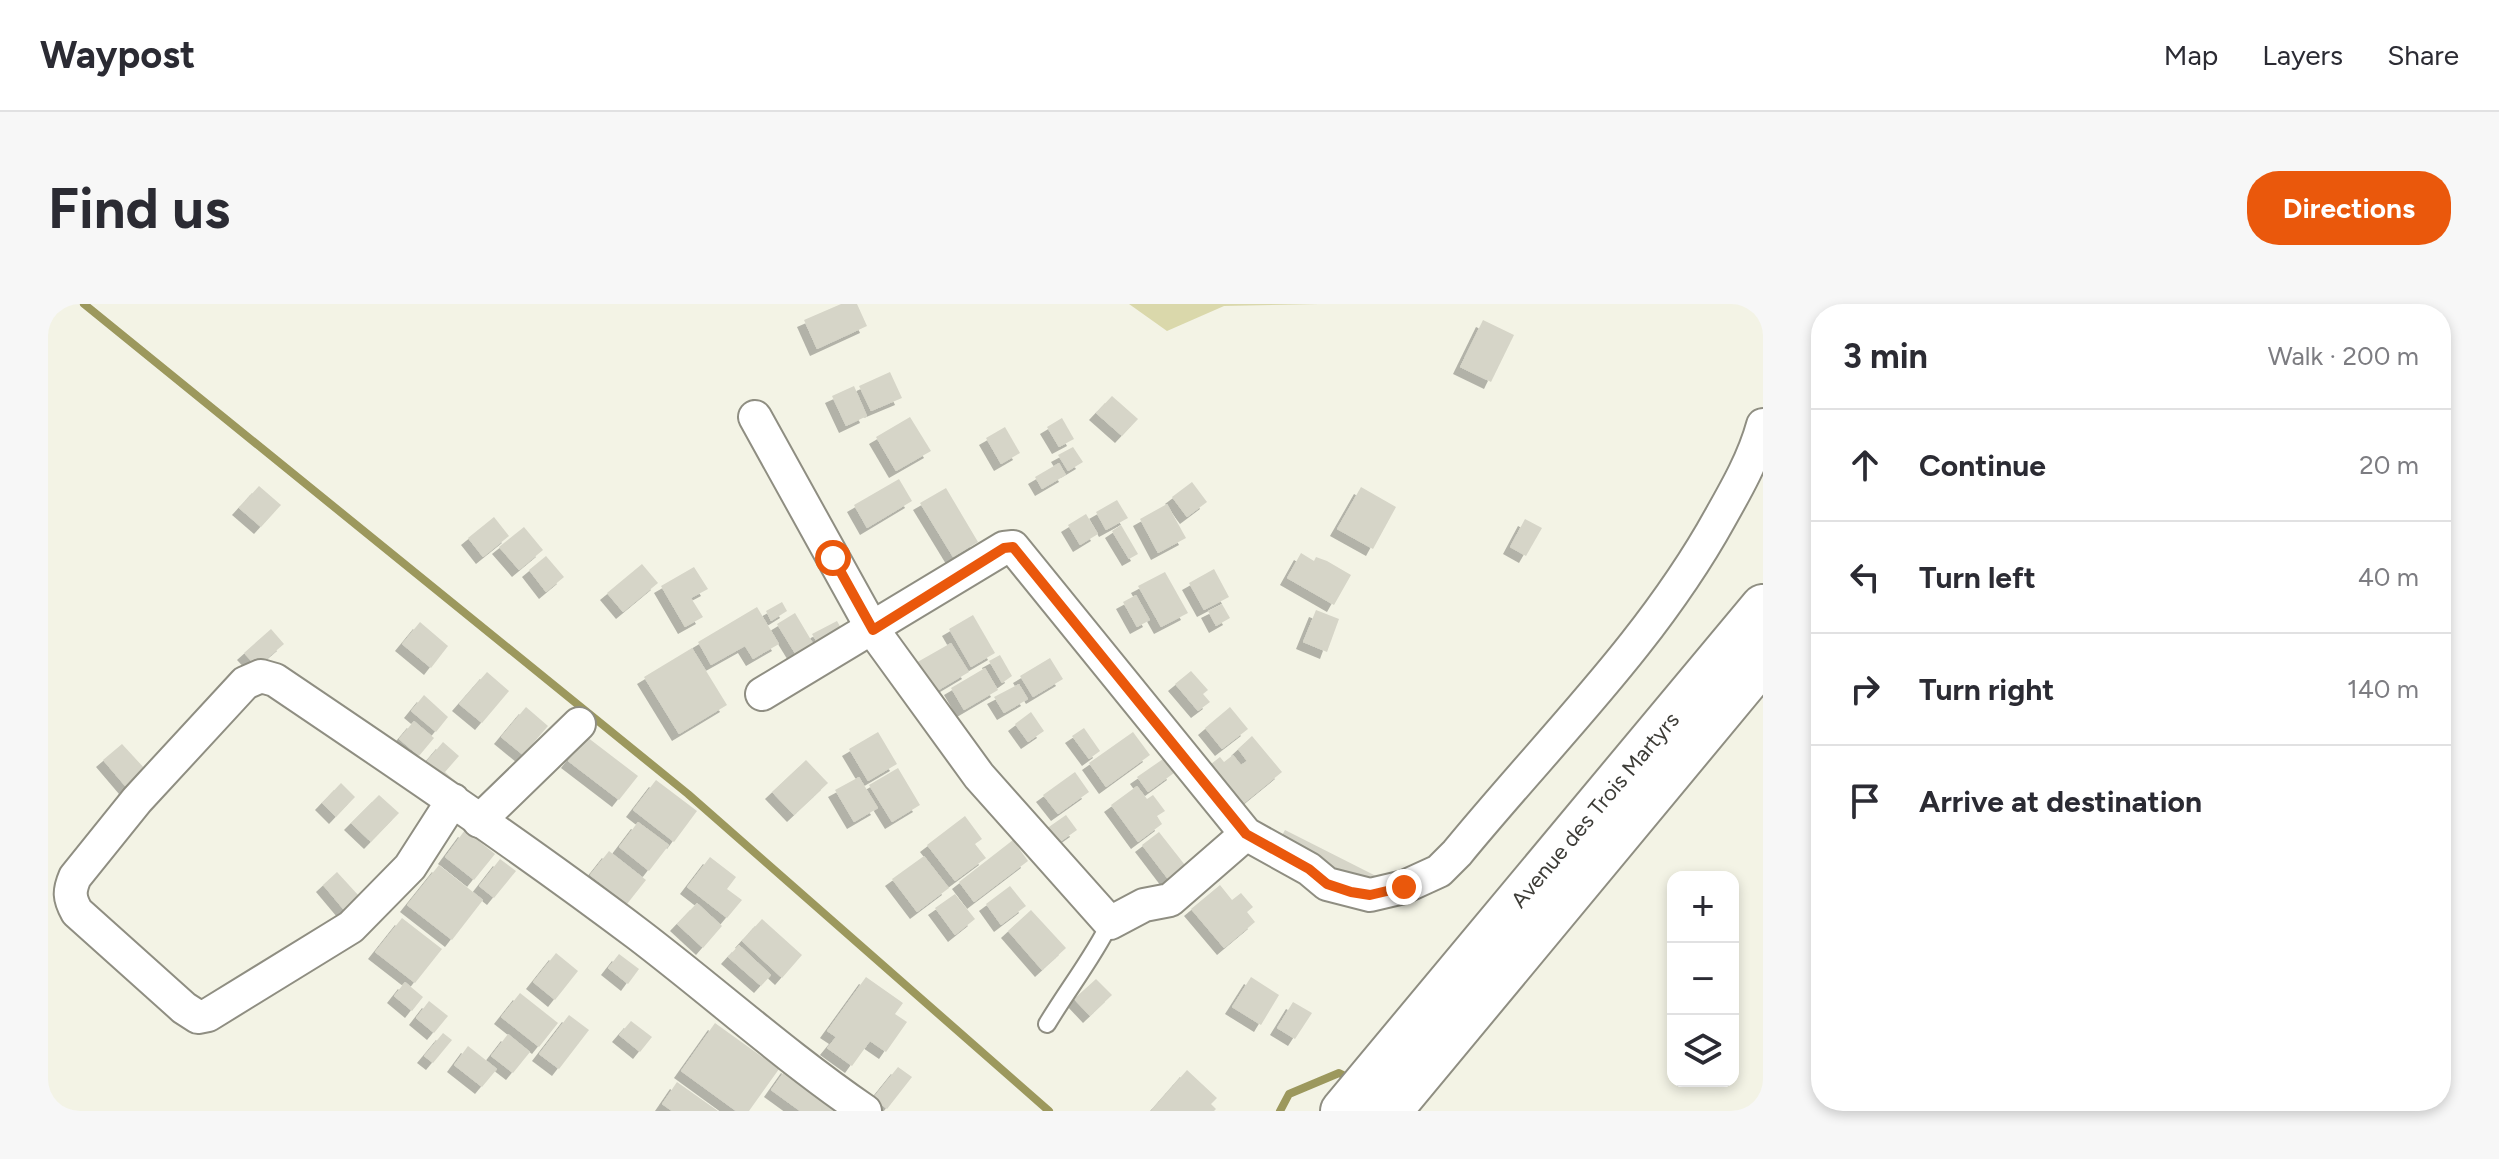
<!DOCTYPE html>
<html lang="en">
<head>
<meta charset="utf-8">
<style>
  :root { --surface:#fff; --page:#f7f7f7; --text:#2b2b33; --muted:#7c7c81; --line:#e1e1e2; --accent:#ea580c }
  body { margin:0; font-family:Figtree,sans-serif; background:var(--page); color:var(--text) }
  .controls { position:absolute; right:24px; bottom:24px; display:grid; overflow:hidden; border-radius:16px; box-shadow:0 4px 12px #0003 }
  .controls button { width:72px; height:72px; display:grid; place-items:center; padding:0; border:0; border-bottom:2px solid var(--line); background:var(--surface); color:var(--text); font:40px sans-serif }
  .stop { position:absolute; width:24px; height:24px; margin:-18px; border:6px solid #ea580c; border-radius:50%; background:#fff }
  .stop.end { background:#ea580c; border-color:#fff; box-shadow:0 2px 8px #0008 }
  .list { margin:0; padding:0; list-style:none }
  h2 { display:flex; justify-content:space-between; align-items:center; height:104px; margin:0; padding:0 32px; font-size:34px }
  h2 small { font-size:26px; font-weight:400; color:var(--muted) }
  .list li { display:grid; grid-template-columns:52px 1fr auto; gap:24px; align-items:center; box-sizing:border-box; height:112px; padding:0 32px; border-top:2px solid var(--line) }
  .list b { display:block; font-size:30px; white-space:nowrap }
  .list em { font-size:26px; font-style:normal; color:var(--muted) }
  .icon { flex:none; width:44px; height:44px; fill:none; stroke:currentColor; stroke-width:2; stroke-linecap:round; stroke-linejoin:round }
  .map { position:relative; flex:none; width:1715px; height:807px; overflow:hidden; border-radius:32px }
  header { display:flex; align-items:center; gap:48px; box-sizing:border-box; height:112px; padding:0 40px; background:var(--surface); border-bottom:2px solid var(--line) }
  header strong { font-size:38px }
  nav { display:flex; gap:44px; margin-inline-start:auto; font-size:28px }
  .intro { display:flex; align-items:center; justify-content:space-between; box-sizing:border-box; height:192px; padding:0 48px }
  h1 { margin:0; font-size:56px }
  .button { padding:20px 36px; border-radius:32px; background:var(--accent); color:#fff; font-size:28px; font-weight:700 }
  main { display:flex; gap:48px; padding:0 48px }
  aside { flex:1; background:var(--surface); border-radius:32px; box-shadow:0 4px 12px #0003 }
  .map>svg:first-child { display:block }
  .green { fill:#dad8ab }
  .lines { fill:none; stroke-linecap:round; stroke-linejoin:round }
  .stream { stroke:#9c985d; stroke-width:8 }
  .building { fill:#d6d5c8; filter:url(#shadow) }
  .service-casing { stroke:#8f8e82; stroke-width:20 }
  .minor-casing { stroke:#8f8e82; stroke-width:36 }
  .trunk-casing { stroke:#8f8e82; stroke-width:48 }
  .service { stroke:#fff; stroke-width:16 }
  .minor { stroke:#fff; stroke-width:32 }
  .trunk { stroke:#fff; stroke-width:44 }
  .route { stroke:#ea580c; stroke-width:10 }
  .labels { text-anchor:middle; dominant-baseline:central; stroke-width:6; stroke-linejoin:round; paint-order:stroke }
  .street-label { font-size:22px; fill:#3d3c37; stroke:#fff }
</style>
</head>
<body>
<header>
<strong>Waypost</strong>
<nav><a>Map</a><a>Layers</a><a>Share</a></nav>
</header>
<div class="intro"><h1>Find us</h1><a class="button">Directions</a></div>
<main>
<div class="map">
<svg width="1715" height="807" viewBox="0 0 1715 807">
  <defs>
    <filter id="shadow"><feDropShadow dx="-7" dy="7" stdDeviation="0" flood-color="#0004"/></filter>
  </defs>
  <rect width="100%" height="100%" fill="#f3f3e5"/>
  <!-- green -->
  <path class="green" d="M1081,0H1271L1176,2L1119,27Z"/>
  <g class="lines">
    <!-- stream -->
    <g class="stream">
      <path d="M36,0L640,490L1001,807"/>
      <path d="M1232,807L1241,790L1291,769L1305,776"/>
    </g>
  </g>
  <!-- building -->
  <g class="building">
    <path d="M793,0H809L819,22L769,45L756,16Z"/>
    <path d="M1435,16L1466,31L1443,78L1412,63Z"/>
    <path d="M842,68L854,94L823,107L811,82Z"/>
    <path d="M806,82L819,112L798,122L784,92Z"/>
    <path d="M1064,92L1090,115L1074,132L1048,109Z"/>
    <path d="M862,113L883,147L848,167L828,133Z"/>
    <path d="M1014,114L1026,135L1011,143L999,123Z"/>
    <path d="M957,123L972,149L953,160L938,134Z"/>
    <path d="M1025,143L1035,158L1020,167L1010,151Z"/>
    <path d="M1011,159L1018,171L994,185L987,173Z"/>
    <path d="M851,175L864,197L819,224L806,201Z"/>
    <path d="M1144,178L1159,198L1139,213L1124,193Z"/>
    <path d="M211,182L233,201L213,223L191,204Z"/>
    <path d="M1313,183L1348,203L1325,245L1289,225Z"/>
    <path d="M898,184L930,238L905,253L872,199Z"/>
    <path d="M1069,196L1080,214L1058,226L1048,208Z"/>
    <path d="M1119,200L1138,234L1110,249L1092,215Z"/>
    <path d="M1038,210L1050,230L1032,241L1020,221Z"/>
    <path d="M446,213L461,232L435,253L420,234Z"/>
    <path d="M1477,215L1494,224L1478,252L1462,243Z"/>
    <path d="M1073,221L1090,250L1081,255L1064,227Z"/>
    <path d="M476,223L495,246L471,266L451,243Z"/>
    <path d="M1253,249L1266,257L1268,253L1279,257L1303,271L1286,301L1239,274Z"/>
    <path d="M498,252L516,273L498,288L481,266Z"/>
    <path d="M594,260L610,279L575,308L559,289Z"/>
    <path d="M646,263L660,285L643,294L655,313L637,323L613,282Z"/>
    <path d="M1166,265L1181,293L1156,306L1141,279Z"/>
    <path d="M1117,268L1140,309L1113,323L1090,282Z"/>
    <path d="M1088,291L1102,316L1089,323L1075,298Z"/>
    <path d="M734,298L739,307L723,317L718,307Z"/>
    <path d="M1174,300L1182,314L1168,322L1160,307Z"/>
    <path d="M709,303L731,340L705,355L697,342L663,361L650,338Z"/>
    <path d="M1268,306L1291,315L1279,348L1255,338Z"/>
    <path d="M747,309L766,341L748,351L729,320Z"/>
    <path d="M925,311L947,349L923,363L901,325Z"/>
    <path d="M789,317L798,333L774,347L764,330Z"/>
    <path d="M372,318L400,342L383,364L354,340Z"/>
    <path d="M223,325L236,340L209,363L196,349Z"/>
    <path d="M903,339L921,368L884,390L866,360Z"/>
    <path d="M644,344L679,401L631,430L596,373Z"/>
    <path d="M952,351L964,372L954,379L941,357Z"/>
    <path d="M1002,354L1015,375L985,393L972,372Z"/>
    <path d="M937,364L950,386L916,406L903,384Z"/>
    <path d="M1143,367L1160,386L1155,390L1162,398L1150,407L1127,380Z"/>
    <path d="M439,368L461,387L434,419L411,400Z"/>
    <path d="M971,380L980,395L956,409L946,393Z"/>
    <path d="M376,391L400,413L388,428L363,407Z"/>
    <path d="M478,403L500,422L475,451L453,433Z"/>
    <path d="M1182,403L1200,425L1174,445L1157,424Z"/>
    <path d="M983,408L996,427L980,438L967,420Z"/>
    <path d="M366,417L386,434L371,452L351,435Z"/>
    <path d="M1036,424L1052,447L1041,455L1024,432Z"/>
    <path d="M830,428L849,460L820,477L801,445Z"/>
    <path d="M1085,428L1102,451L1058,483L1041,459Z"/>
    <path d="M1204,432L1234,468L1196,499L1163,460L1172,453L1176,458L1185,451L1193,461L1199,457L1190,445Z"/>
    <path d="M539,433L590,472L571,496L520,457Z"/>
    <path d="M395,438L411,452L397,468L415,484L407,494L373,464Z"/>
    <path d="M74,440L98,466L78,483L55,456Z"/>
    <path d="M1115,455L1126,469L1100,488L1089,473Z"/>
    <path d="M758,456L780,479L746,511L724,488Z"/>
    <path d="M850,464L872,501L844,518L821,481Z"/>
    <path d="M1027,468L1041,488L1010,510L995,491Z"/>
    <path d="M811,473L830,504L806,518L787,486Z"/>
    <path d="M608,476L649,507L626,538L585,506Z"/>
    <path d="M293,479L307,493L288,513L274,499Z"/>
    <path d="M1089,482L1099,495L1105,491L1117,507L1109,512L1114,520L1090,538L1063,501Z"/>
    <path d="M331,491L351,509L323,538L303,519Z"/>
    <path d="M1018,511L1029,526L1009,540L998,525Z"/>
    <path d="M917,512L934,535L927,540L938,554L907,577L879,541Z"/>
    <path d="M590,518L621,541L601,567L571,543Z"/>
    <path d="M417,526L447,550L426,576L397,553Z"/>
    <path d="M1237,526L1328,572L1320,588L1228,542Z"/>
    <path d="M1111,528L1144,570L1126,583L1094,541Z"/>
    <path d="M965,536L980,557L926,598L911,578Z"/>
    <path d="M561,547L598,576L579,600L542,571Z"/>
    <path d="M876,552L901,584L869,608L844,575Z"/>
    <path d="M662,553L688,573L679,585L694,596L679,614L639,583Z"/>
    <path d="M452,555L468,567L446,594L431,582Z"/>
    <path d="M391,561L435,596L404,636L359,601Z"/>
    <path d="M289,568L311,592L296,606L275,581Z"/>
    <path d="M1172,581L1184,596L1193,589L1205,603L1199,608L1207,618L1176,644L1143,605Z"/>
    <path d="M962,582L978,602L953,621L938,600Z"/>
    <path d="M907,590L927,615L907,631L887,604Z"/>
    <path d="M649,599L674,622L655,644L629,620Z"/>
    <path d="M983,606L1018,644L994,666L960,627Z"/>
    <path d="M354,614L394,645L367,679L327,648Z"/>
    <path d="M714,615L754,651L734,674L694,637Z"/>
    <path d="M691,641L723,671L713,682L680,653Z"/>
    <path d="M508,649L530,667L507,696L485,678Z"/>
    <path d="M571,650L591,665L580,680L560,664Z"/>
    <path d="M818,673L855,699L847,710L859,718L838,748L822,737L804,762L779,744L788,733L779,727Z"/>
    <path d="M1203,673L1231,691L1213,721L1184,703Z"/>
    <path d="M1048,675L1064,691L1042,712L1026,695Z"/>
    <path d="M357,678L375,693L364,707L346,692Z"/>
    <path d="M472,689L510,719L491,743L453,713Z"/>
    <path d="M381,697L400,712L386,729L368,714Z"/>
    <path d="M1245,698L1264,709L1247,735L1229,724Z"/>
    <path d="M521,711L541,726L511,765L491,750Z"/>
    <path d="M583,717L604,733L592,748L571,731Z"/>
    <path d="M667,719L731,765L701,807H688L633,767Z"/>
    <path d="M395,729L404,736L385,759L376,752Z"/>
    <path d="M460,730L482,748L465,769L443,752Z"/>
    <path d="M420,742L449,765L434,783L406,761Z"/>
    <path d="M740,762L802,807H752L723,786Z"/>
    <path d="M850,763L864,773L839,805L825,794Z"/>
    <path d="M1139,766L1169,794L1163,800L1168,805L1166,807H1103Z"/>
    <path d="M629,778L670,807H624L614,800Z"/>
  </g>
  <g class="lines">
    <defs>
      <path id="service" d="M999,720C1020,685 1044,655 1062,619"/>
      <g id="minor">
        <path d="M707,113L825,326L931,472L1062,619L1096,601L1122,596L1198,530"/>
        <path d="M714,390L956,244L965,243L1198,530L1261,565L1279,580L1322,591L1356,583L1391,567L1409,549C1499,439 1603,339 1672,214C1689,184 1706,154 1715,121"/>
        <path d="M405,496L362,563L303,623L160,711L150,713L136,704L29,608C21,594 21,587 27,573L89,496L197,379L213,372L227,376C350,459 473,542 591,631C667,689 738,753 817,807"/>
        <path d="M431,517L531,420"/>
      </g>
      <g id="trunk">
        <path d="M1295,807L1715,303"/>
        <path d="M1341,807L1715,356"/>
      </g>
    </defs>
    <!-- service casing -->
    <use href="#service" class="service-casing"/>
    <!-- minor casing -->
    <use href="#minor" class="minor-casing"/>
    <!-- trunk casing -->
    <use href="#trunk" class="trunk-casing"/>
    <!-- service -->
    <use href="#service" class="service"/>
    <!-- minor -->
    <use href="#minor" class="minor"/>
    <!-- trunk -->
    <use href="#trunk" class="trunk"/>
  </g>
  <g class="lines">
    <!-- route -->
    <path class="route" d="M785,254L825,326L956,244L965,243L1198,530L1261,565L1279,580L1303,588L1322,591L1356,583"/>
  </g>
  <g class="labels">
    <!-- street labels -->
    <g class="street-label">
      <text transform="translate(1547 506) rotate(-50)">Avenue des Trois Martyrs</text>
    </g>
  </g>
</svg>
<div class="controls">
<button>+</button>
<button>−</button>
<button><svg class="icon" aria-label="layers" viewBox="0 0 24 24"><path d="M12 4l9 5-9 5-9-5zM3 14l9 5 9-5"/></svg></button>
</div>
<div class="stop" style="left:785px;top:254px"></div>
<div class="stop end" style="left:1356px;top:583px"></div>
</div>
<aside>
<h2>3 min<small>Walk · 200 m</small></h2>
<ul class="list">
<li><svg class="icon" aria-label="ahead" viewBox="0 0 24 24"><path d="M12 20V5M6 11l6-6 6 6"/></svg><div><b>Continue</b></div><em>20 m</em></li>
<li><svg class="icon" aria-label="left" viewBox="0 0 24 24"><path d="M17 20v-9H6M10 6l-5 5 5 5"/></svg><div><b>Turn left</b></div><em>40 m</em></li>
<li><svg class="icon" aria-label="right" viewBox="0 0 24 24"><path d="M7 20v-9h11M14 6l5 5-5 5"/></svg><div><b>Turn right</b></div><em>140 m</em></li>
<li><svg class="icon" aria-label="arrive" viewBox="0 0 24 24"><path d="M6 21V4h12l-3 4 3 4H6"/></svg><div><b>Arrive at destination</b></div></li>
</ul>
</aside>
</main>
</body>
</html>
